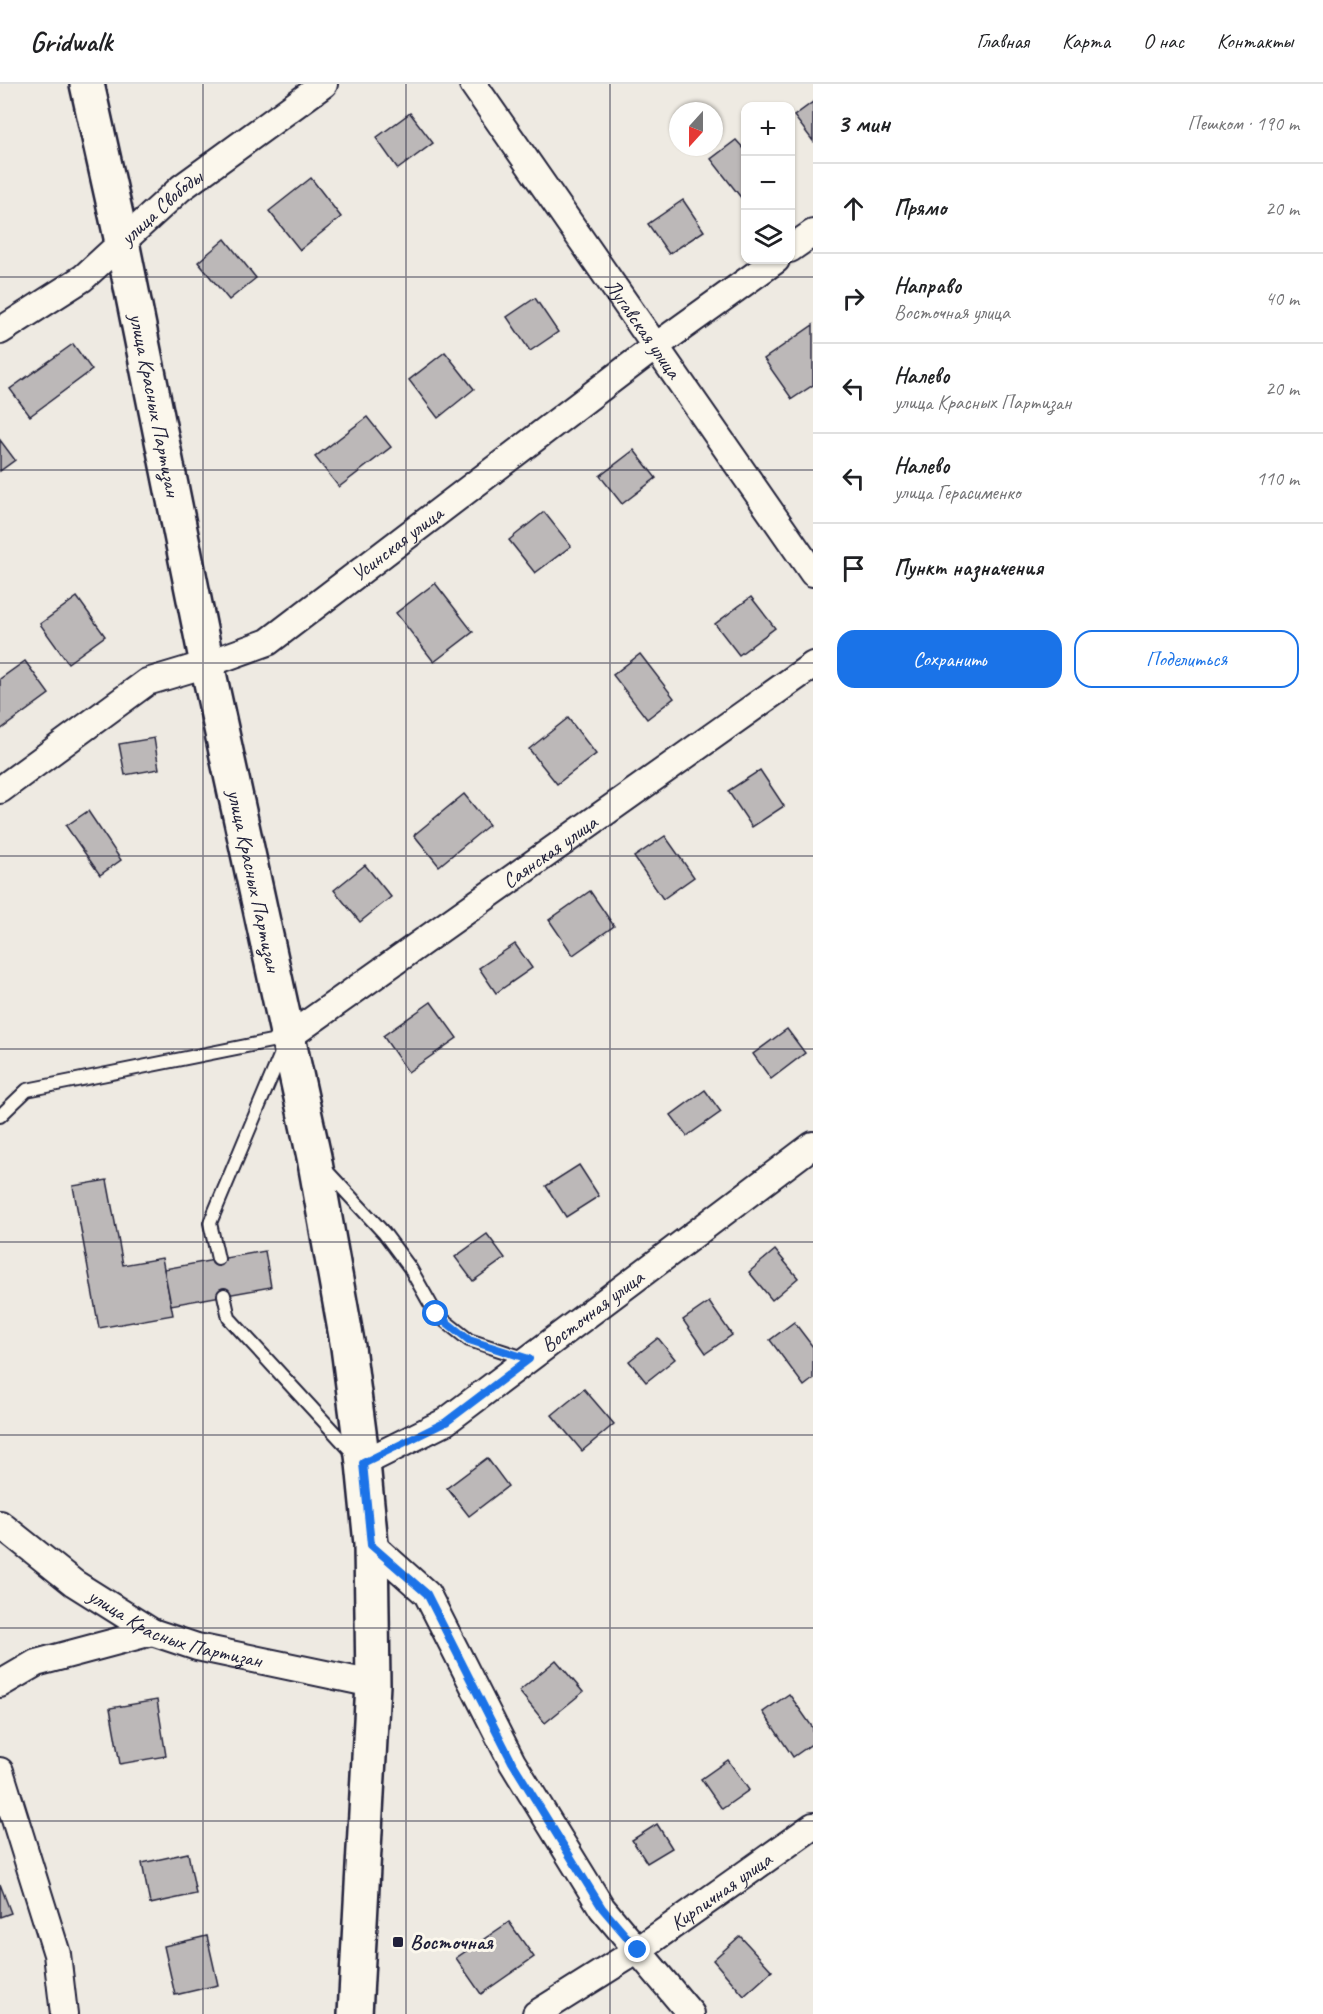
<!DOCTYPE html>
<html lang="ru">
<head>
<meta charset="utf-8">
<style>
  :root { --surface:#fff; --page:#f6f6f6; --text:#202124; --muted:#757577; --line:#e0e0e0; --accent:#1a73e8 }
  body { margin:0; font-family:Caveat,sans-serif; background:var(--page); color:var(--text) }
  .controls { position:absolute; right:18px; top:18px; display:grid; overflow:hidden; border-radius:12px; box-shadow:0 2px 4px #0004 }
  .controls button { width:54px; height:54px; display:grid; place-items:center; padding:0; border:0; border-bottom:2px solid var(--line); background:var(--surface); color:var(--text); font:30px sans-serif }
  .compass { position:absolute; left:669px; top:18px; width:54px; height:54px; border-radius:50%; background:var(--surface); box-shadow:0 2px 4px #0004; rotate:201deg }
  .stop { position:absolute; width:18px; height:18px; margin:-14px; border:4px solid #1a73e8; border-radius:50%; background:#fff }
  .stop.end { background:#1a73e8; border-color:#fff; box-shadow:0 2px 6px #0008 }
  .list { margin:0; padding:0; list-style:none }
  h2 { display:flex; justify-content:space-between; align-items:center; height:78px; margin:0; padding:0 24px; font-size:26px }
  h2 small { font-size:20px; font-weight:400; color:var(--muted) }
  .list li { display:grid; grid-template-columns:39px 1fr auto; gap:18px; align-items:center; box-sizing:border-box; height:90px; padding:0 24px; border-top:2px solid var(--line) }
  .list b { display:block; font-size:22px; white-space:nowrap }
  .list p { margin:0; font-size:20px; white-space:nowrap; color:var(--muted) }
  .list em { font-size:20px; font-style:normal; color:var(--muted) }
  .actions { display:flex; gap:12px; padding:18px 24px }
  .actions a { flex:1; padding:14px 0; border:2px solid var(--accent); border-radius:18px; text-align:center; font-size:21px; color:var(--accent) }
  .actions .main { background:var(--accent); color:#fff }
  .icon { flex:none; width:33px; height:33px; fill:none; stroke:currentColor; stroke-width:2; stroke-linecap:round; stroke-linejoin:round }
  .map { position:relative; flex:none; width:813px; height:1930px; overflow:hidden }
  header { display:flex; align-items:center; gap:36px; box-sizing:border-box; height:84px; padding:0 30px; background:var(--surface); border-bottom:2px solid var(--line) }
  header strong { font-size:28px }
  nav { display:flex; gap:33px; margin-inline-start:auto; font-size:21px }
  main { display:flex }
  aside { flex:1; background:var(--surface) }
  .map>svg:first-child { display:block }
  .building { fill:#bcb8b8; stroke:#22223b; stroke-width:1.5 }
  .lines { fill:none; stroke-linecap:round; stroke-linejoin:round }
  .lane-casing { stroke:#22223b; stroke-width:16 }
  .street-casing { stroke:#22223b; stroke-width:30 }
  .secondary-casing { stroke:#22223b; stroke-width:38 }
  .lane { stroke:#fbf7ec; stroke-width:12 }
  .street { stroke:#fbf7ec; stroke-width:26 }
  .secondary { stroke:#fbf7ec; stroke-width:33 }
  .route { stroke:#1a73e8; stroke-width:8 }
  .grid { fill:none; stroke:#22223b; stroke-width:1.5; stroke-opacity:0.55 }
  .poi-dot { fill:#22223b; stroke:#fbf7ec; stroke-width:2 }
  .labels { text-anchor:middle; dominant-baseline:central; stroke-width:6; stroke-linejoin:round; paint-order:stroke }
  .street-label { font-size:21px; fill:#22223b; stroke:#fbf7ec }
  .poi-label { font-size:21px; font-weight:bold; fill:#22223b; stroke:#fbf7ec; text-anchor:start }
</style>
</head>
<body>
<header>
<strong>Gridwalk</strong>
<nav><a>Главная</a><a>Карта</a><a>О нас</a><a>Контакты</a></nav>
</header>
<main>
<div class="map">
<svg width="813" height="1930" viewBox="0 0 813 1930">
  <rect width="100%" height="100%" fill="#eeeae2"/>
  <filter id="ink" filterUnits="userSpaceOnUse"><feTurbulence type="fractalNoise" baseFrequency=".0167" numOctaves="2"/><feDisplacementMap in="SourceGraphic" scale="12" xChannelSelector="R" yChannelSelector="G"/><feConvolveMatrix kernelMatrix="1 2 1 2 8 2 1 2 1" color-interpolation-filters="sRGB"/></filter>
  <g filter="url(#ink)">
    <!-- building -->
    <g class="building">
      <path d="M813,18V57L794,32Z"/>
      <path d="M410,29L433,59L398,85L376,54Z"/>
      <path d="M736,56L746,67V120L711,75Z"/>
      <path d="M311,94L341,133L300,166L269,127Z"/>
      <path d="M683,116L704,147L669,170L648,140Z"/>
      <path d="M225,155L256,194L229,216L198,178Z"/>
      <path d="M535,214L558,248L530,267L507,233Z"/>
      <path d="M813,241V301L792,315L764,275Z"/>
      <path d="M73,260L92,286L30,332L10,305Z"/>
      <path d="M445,268L474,305L438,334L409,296Z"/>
      <path d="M367,333L391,363L339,403L315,373Z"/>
      <path d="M0,356L15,376L0,387Z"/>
      <path d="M634,366L656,394L622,420L600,392Z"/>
      <path d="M544,428L571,462L535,489L509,456Z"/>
      <path d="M435,499L473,548L434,578L396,529Z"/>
      <path d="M77,513L105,552L68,579L40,540Z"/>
      <path d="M751,513L775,544L739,571L715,540Z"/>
      <path d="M640,570L674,614L647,635L613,591Z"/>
      <path d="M25,577L49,610L0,646V595Z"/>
      <path d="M568,634L596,670L557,700L529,665Z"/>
      <path d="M154,654L159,685L125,691L119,660Z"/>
      <path d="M760,686L784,722L752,743L728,707Z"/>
      <path d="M464,710L489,741L439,782L414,751Z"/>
      <path d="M88,727L121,776L100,791L66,742Z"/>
      <path d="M665,752L694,793L663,815L634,773Z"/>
      <path d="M365,781L391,813L360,838L334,806Z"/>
      <path d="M590,807L614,842L573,871L549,836Z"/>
      <path d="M515,860L532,884L496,909L479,884Z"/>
      <path d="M431,918L457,954L408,988L383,952Z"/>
      <path d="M787,945L805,969L771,995L753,970Z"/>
      <path d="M705,1006L721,1028L687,1052L671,1031Z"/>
      <path d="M579,1081L599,1112L566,1133L546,1102Z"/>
      <path d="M107,1096L123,1181L162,1174L173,1231L99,1244L73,1102Z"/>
      <path d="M487,1150L505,1174L473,1197L455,1173Z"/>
      <path d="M775,1166L798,1194L772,1216L749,1188Z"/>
      <path d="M265,1167L271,1203L171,1221L164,1185Z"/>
      <path d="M709,1218L732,1251L706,1269L683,1236Z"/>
      <path d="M794,1238L813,1263V1295L804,1302L770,1256Z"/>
      <path d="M658,1254L675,1275L646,1298L629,1277Z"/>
      <path d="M584,1305L614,1340L582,1367L552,1331Z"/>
      <path d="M487,1374L508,1402L469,1432L447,1404Z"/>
      <path d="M556,1576L583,1608L545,1639L519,1607Z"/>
      <path d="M789,1610L813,1644V1659L793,1673L763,1628Z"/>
      <path d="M157,1616L166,1672L120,1680L110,1624Z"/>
      <path d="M728,1676L749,1706L722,1725L701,1695Z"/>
      <path d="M657,1740L672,1764L647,1779L632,1756Z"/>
      <path d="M188,1769L196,1810L150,1820L142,1779Z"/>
      <path d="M0,1800L11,1829L0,1833Z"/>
      <path d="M509,1838L534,1873L481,1910L456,1874Z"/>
      <path d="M207,1852L218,1901L175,1911L164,1862Z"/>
      <path d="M740,1852L772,1887L744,1912L713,1876Z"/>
    </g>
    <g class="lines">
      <defs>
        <g id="lane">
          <path d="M0,1032L27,1006L286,954"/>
          <path d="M324,1084L384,1149L410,1184L436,1230L469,1256L527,1275"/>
          <path d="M218,1175L210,1139L282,967"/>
          <path d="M224,1211L229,1234L354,1370"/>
        </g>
        <g id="street">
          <path id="s1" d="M473,0L813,489"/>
          <path d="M790,165L813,149"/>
          <path id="s2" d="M0,247L83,194L181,104L324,0"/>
          <path id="s3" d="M0,706L147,598L207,580L268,558L656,262L776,176"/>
          <path id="s4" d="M287,954L813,581"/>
          <path id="s5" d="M363,1379L445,1338L813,1061"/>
          <path id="s6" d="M0,1440L74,1499L152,1548L197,1563L373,1600"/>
          <path d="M371,1460L427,1510L512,1678L602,1824L691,1930"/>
          <path d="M0,1600L36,1579L152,1548"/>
          <path d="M0,1687L57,1870L64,1930"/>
          <path id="s7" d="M536,1930L638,1866L813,1742"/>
        </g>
        <g id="secondary">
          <path id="s8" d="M87,0L122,158L207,580L314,1073L348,1263L363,1379L371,1460L373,1600L355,1930"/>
        </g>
      </defs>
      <!-- lane casing -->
      <use href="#lane" class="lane-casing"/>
      <!-- street casing -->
      <use href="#street" class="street-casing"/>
      <!-- secondary casing -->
      <use href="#secondary" class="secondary-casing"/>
      <!-- lane -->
      <use href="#lane" class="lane"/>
      <!-- street -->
      <use href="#street" class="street"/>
      <!-- secondary -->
      <use href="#secondary" class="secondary"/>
    </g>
  </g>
  <g class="lines" filter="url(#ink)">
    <!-- route -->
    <path class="route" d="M436,1230L469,1256L529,1275L446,1338L363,1379L371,1461L427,1510L512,1678L602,1824L638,1866"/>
  </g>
  <!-- grid -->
  <path class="grid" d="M203,0V1930M406,0V1930M610,0V1930M0,193H813M0,386H813M0,579H813M0,772H813M0,965H813M0,1158H813M0,1351H813M0,1544H813M0,1737H813"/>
  <!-- markers -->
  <rect class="poi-dot" x="392" y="1852" width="12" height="12" rx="3"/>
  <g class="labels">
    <!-- street labels -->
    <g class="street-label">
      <text stroke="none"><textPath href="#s2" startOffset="204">улица Свободы</textPath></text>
      <text stroke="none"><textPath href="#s1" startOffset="298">Лугавская улица</textPath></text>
      <text stroke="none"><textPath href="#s8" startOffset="328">улица Красных Партизан</textPath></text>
      <text stroke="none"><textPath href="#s3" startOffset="472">Усинская улица</textPath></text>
      <text stroke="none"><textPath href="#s4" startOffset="322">Саянская улица</textPath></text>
      <text stroke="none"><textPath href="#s8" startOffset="814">улица Красных Партизан</textPath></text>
      <text stroke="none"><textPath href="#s5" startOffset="276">Восточная улица</textPath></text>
      <text stroke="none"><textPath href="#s6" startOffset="207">улица Красных Партизан</textPath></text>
      <text stroke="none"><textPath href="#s7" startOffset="222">Кирпичная улица</textPath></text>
    </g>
    <!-- poi labels -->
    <g class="poi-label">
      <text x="410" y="1858">Восточная</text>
    </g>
  </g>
</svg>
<div class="controls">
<button>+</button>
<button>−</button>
<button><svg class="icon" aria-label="layers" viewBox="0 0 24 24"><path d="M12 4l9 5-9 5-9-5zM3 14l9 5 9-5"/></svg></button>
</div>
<svg class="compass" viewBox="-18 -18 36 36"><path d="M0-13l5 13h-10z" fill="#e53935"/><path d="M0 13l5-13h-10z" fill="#757577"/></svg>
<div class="stop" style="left:436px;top:1230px"></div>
<div class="stop end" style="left:638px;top:1866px"></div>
</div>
<aside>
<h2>3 мин<small>Пешком · 190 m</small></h2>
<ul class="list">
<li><svg class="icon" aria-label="ahead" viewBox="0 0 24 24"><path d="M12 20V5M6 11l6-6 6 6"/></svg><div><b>Прямо</b></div><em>20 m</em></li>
<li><svg class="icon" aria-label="right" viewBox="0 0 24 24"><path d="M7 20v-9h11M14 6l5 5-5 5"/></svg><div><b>Направо</b><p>Восточная улица</p></div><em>40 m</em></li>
<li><svg class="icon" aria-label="left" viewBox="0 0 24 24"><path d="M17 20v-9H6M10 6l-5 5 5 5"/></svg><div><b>Налево</b><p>улица Красных Партизан</p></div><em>20 m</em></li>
<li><svg class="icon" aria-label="left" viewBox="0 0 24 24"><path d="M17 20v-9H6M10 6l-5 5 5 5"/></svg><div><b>Налево</b><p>улица Герасименко</p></div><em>110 m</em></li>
<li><svg class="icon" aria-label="arrive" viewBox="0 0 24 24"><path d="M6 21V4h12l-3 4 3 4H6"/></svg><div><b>Пункт назначения</b></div></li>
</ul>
<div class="actions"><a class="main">Сохранить</a><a>Поделиться</a></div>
</aside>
</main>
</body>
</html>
